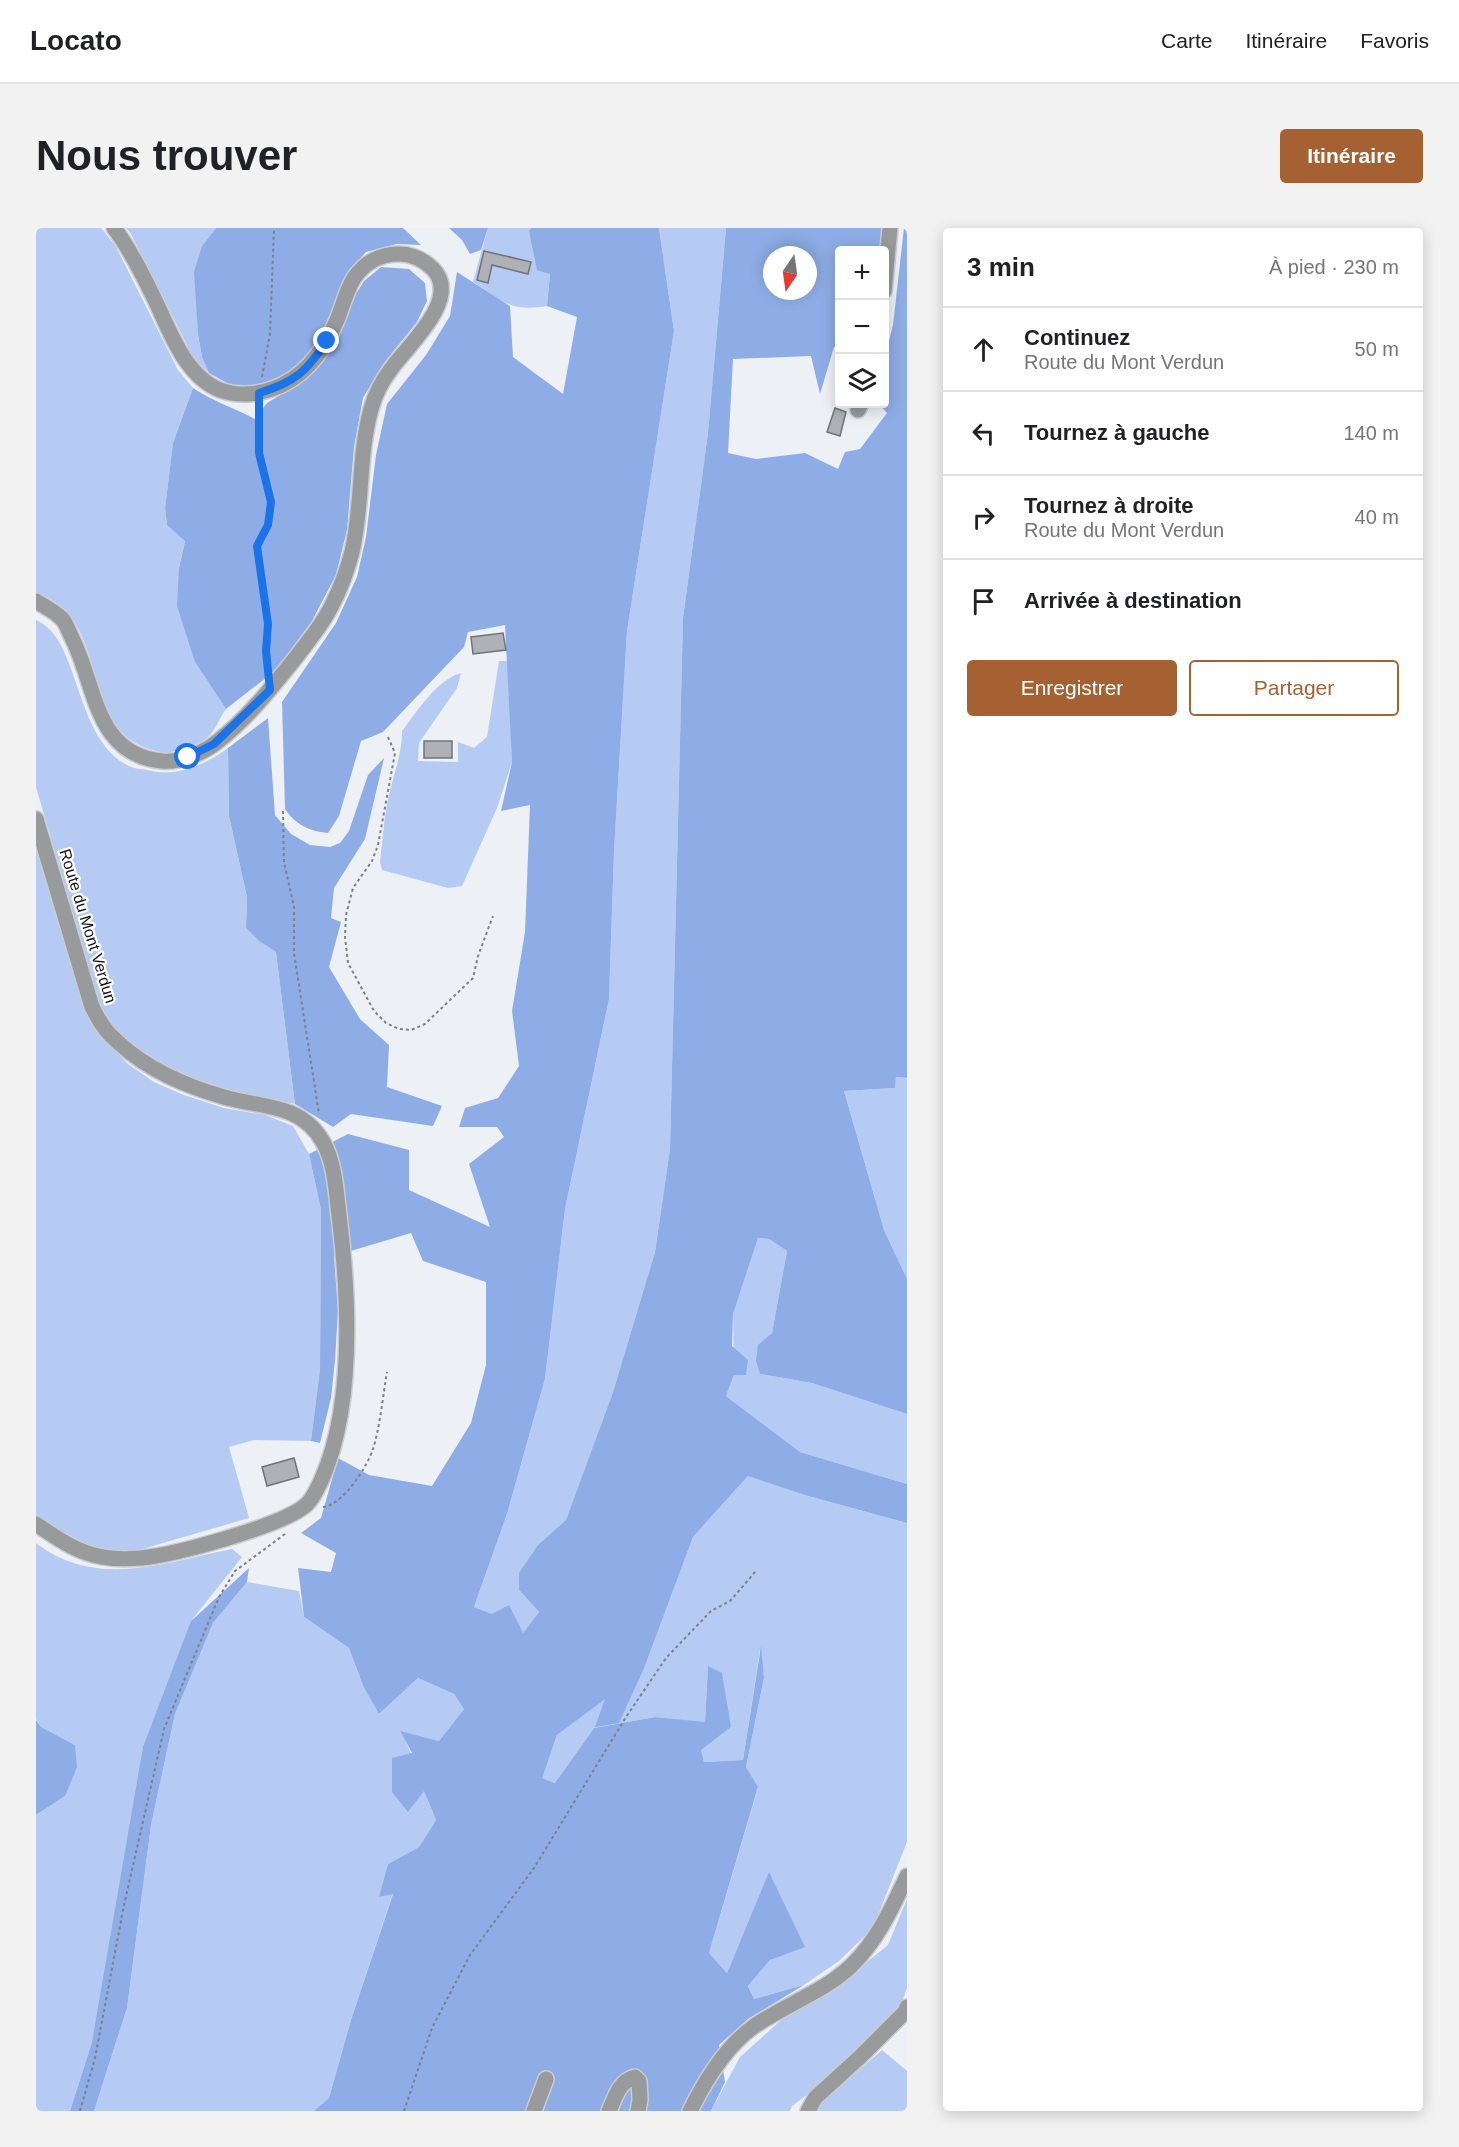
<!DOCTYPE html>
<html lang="fr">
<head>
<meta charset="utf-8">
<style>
  :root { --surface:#fff; --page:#f2f2f2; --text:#202124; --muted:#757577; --line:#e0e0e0; --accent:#a56132 }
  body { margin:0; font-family:Helvetica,sans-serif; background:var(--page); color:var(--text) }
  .controls { position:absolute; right:18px; top:18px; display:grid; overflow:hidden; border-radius:6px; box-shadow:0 3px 15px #0003 }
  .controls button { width:54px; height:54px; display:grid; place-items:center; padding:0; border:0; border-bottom:2px solid var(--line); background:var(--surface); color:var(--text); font:30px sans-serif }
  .compass { position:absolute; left:727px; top:18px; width:54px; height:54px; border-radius:50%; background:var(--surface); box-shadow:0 3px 15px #0003; rotate:193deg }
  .stop { position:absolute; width:18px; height:18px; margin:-14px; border:4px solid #1a73e8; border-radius:50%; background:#fff }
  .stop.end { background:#1a73e8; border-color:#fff; box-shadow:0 2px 6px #0008 }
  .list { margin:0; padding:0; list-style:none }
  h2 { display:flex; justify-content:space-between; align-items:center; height:78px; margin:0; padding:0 24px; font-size:26px }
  h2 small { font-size:20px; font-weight:400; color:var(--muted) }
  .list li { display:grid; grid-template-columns:39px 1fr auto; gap:18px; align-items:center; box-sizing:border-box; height:84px; padding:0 24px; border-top:2px solid var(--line) }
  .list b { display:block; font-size:22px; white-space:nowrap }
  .list p { margin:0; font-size:20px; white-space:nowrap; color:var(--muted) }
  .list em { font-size:20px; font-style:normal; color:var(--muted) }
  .actions { display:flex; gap:12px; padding:18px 24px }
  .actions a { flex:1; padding:14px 0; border:2px solid var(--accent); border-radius:6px; text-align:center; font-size:21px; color:var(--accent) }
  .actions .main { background:var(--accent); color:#fff }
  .icon { flex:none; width:33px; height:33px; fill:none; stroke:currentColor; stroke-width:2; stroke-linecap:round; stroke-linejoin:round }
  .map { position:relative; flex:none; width:871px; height:1883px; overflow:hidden; border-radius:6px }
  header { display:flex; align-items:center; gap:36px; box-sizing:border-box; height:84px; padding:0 30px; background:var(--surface); border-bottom:2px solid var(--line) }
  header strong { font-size:28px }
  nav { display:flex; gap:33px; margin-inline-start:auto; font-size:21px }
  .intro { display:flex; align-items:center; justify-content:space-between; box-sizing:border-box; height:144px; padding:0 36px }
  h1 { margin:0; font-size:42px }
  .button { padding:15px 27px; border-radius:6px; background:var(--accent); color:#fff; font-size:21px; font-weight:700 }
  main { display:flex; gap:36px; padding:0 36px }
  aside { flex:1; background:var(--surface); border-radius:6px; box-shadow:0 3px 15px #0003 }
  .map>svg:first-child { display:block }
  .green { fill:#b6cbf3 }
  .forest { fill:#8eade6; fill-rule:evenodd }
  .building { fill:#afb1b6; stroke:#707377; stroke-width:1.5 }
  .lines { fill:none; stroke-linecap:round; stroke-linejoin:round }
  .minor-casing { stroke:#caccd1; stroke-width:18 }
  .path { stroke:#7e8083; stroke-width:2; stroke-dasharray:3 3; stroke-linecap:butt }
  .minor { stroke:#999a9c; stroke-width:15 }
  .route { stroke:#1a73e8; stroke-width:8 }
  .labels { text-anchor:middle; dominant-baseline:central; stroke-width:4.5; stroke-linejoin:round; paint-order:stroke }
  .street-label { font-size:16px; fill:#111113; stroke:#fff }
</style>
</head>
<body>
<header>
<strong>Locato</strong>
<nav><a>Carte</a><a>Itinéraire</a><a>Favoris</a></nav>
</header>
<div class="intro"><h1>Nous trouver</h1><a class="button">Itinéraire</a></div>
<main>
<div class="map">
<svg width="871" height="1883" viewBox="0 0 871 1883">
  <rect width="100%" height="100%" fill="#edf0f5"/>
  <!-- green -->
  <g class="green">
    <path d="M0,0H65L79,17L142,142L157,160L137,215L129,280L131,297L149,312L143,340L159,434L190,481C184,489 180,501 173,508C164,517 147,521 135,524C127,526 121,523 113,521C55,502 66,428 34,388C24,376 13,369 0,365Z"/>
    <path d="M90,0H180L166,18L161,77L162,108L166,129L173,145L158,131L95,6Z"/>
    <path d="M452,0H495L493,3L514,45L511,78C474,84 467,73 437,54Z"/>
    <path d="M623,0H690L672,205L647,390L634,921L619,1024L577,1164L530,1293L502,1317L483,1362L503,1384L487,1405L456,1386L438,1379L471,1286L509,1151L529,981L573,771L578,623L591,403L638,103Z"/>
    <path d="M0,392C44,410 37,505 89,536C95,540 104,541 111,542C140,550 169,537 192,520L193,588L211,669L210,700L223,713L240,724L259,876L191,862L153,852L101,822L76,798L62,772L0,559Z"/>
    <path d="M463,433H472L476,534L461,580L426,658L412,660L346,642L344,634C347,611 348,585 354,563C359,542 366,525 366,503C382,483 400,452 425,445L421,460L383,515L382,533L422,534V514L438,520L451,509Z"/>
    <path d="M0,615L48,777L66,809L92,836L118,854L148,867L188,880L229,887L257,898L273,926L285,982L284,1141L275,1213L218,1212L193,1219L213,1290L103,1322L68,1323L31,1310L0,1287Z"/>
    <path d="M860,849L871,850V1051L848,1002L808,863L859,860Z"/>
    <path d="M722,1010L733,1011L751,1023L736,1105L724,1146L776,1155L871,1186V1256L764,1224L690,1168L698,1147L697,1085Z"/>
    <path d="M713,1247L772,1268L871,1295V1614L837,1700L803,1733L768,1757L718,1771L712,1758L734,1732L733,1645L691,1745L673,1725L722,1560L710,1539L728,1450L724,1422L707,1532L668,1534L664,1522L695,1499L672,1439L669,1495L619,1489L558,1500L519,1555L505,1550L521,1507L609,1438L657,1309Z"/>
    <path d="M0,1315C61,1362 129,1334 196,1321L206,1329L155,1393L56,1814L34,1883H0V1587L29,1568L39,1517L5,1499L0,1491Z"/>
    <path d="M211,1354L263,1363L268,1389L313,1420L328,1460L343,1486L382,1450L418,1466L428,1481L403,1513L365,1504C380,1532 387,1563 400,1592L383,1619L352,1636L344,1669L357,1665L315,1792L293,1870L278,1883H58L91,1780L115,1597L139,1486L177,1395Z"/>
    <path d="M871,1671V1760L866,1774L858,1788L784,1857L756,1878L754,1883H675L704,1829L753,1785L806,1754L852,1717Z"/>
    <path d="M846,1822L871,1843V1883H779L781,1879Z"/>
  </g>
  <!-- forest -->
  <g class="forest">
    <path d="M180,0H367L385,17L361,16L330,24L314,42L283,114L257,145L220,161L198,159L173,145L166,129L162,107L158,44L166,18Z"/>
    <path d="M413,0H452L445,22L434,26L426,12Z"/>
    <path d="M495,0H623L638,103L591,403L578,623L573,771L529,981L509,1151L471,1286L438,1379L456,1386L473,1377L487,1405L503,1384L483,1362V1345L502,1317L530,1292L577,1164L619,1024L634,921L647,390L672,205L690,0H848L846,22H804L803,118L798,119L784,166L775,128L697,131L692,225L720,231L769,225L802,241L809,224L824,221L851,185L843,176H848L849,129L857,97L868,0H871V850L860,849L859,860L808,863L848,1002L871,1051V1186L776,1155L724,1146L720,1133L722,1117L736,1105L751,1023L733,1011L722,1010L697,1086L696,1118L712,1132L710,1147H698L690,1168L764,1224L871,1256V1295L772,1268L712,1248L657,1309L609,1438L583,1495L559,1499L569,1471L521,1507L506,1550L519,1555L558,1500L619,1489L669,1494L672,1438L686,1445L695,1499L665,1522L668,1534L707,1532L725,1418L728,1450L710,1539L722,1559L673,1725L691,1745L733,1644L769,1719L734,1732L712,1758L718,1771L768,1757L712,1791L683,1817L689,1854L675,1883H278L293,1870L315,1792L357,1666L343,1669L352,1636L383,1619L400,1592L388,1563L372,1584L356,1564V1530L376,1525L364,1503L403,1513L428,1481L418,1466L382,1450L343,1486L328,1460L313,1420L268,1389L262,1340L295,1344L300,1325L265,1305L285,1290L302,1230L333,1247L396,1258L435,1195L450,1137V1054L387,1033L375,1005L298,1028L302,1082L299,1133L295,1170L284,1215L275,1213L284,1141L285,982L273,926L312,906L373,922V962L454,999L433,936L468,909L461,899H423L429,880L462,870L483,838L476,783L489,704L494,577L465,583L476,534L469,397L432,404L428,419L347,504L325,513L303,588L292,605C273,603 260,597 249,581L246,474L300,395L321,349L330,309L340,227L351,176L390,127L414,88L421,44L474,78L477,129L527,166L541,89L511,78L514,46L501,42L493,3ZM736,27H772V63H736Z"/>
    <path d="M345,39L373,41L389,55L391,73L381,94L348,135L327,170L318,219L311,302L300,347L276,393L240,442L190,481L159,434L141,378L143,340L149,313L131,297L129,280L137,215L157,160C176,173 198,180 219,191L231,175L264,155L280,142L294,122L308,96L318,69L328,53Z"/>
    <path d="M232,490L239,587L255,606L274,617L294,619L304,615L313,603L332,547L348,530L329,611L298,660L295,690L305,694L293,739L324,791L353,817L351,859L406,878L397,898L315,886L297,899L259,876L240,724L223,713L210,700L211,669L193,588L192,520Z"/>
    <path d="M213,1340L211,1354L177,1395L139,1486L115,1597L91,1780L58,1883H34L56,1814L107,1519L155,1393Z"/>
    <path d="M0,1492L5,1499L39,1517L41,1539L29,1568L0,1587Z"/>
  </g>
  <!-- building -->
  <g class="building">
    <path d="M448,23L495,34L492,46L456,37L452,55L441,52Z"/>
    <path d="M799,180L810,184L804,208L791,204Z"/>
    <path d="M467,405L470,422L437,426L435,409Z"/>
    <rect x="388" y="513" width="28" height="17"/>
    <path d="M258,1230L263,1249L231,1258L226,1239Z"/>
  </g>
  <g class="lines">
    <defs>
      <g id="minor">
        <path d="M848,63L854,0"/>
        <path d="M822,182L825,176"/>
        <path d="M0,373C9,379 20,384 27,392C31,397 33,404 36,410C60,456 58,527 126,533C144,535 167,525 181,514C212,490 237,458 261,428C273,412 286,397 295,379C304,362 311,343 316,324C327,277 322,228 335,181C339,166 346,153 355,141C371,118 426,71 397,41C373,17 337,23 318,50C310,63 307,78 301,92C288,123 269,150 236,161C219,167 201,168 184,162C148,148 133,100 117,68C106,45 94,21 78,0"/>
        <path d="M0,591L56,779C60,786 63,793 68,799C72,806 79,811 84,816C114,843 150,858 188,869C226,880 265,875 287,914C299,935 300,963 303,987C313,1068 319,1178 285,1253C281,1261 277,1271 270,1277C246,1298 138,1327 105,1330C93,1331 78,1331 67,1329C41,1325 21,1310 0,1296"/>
        <path d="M498,1883L510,1851"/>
        <path d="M573,1883C579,1870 583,1853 599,1849L603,1853L604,1872L602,1883"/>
        <path d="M654,1883C669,1853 689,1819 717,1799C748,1777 788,1764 815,1738C841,1713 856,1680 871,1648"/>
        <path d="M772,1883L779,1870L825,1828L869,1784L871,1779"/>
      </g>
    </defs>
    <!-- minor casing -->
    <use href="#minor" class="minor-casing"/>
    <!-- path -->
    <g class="path">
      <path d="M226,149L234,106L238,0"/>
      <path d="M223,178V225L235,275L232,296L221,318L232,396L230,423L231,440"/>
      <path d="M352,509L359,525L342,617L336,633L317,660L310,687L309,709L312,735L338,783L350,795L363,801L375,802L389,796L437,750L442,728L457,688"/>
      <path d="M247,583L248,634L258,679V725L283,886"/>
      <path d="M287,1279C307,1277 331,1239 337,1221C344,1199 347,1167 351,1144"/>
      <path d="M44,1883L59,1830L88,1677L128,1501L183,1369L199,1343L249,1306"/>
      <path d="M368,1883L396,1800L434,1727L498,1640L590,1489L630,1430L675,1383L694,1373L720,1343"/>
    </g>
    <!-- minor -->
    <use href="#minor" class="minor"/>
  </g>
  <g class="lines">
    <!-- route -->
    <path class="route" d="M152,529L178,516L234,462L230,423L232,396L221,318L232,297L235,274L223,225V165C259,154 270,144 291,113"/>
  </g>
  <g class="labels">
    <!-- street labels -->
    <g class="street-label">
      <text transform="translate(52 698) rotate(73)">Route du Mont Verdun</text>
    </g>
  </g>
</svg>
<div class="controls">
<button>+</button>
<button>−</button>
<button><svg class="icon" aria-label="layers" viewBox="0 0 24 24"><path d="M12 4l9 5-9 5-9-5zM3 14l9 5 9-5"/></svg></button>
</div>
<svg class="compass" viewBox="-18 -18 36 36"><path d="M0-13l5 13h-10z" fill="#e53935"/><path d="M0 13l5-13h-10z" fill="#757577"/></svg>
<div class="stop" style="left:152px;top:529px"></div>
<div class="stop end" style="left:291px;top:113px"></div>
</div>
<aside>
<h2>3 min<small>À pied · 230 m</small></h2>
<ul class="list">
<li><svg class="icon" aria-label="ahead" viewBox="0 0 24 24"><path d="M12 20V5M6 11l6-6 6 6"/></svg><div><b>Continuez</b><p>Route du Mont Verdun</p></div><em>50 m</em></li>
<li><svg class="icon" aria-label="left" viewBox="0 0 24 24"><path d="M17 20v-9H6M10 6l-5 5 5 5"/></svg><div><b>Tournez à gauche</b></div><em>140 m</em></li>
<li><svg class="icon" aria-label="right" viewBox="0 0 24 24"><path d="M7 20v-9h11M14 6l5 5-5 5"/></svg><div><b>Tournez à droite</b><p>Route du Mont Verdun</p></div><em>40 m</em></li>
<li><svg class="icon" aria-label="arrive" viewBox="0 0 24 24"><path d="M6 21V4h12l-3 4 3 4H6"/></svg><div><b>Arrivée à destination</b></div></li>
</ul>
<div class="actions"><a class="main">Enregistrer</a><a>Partager</a></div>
</aside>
</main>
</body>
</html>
